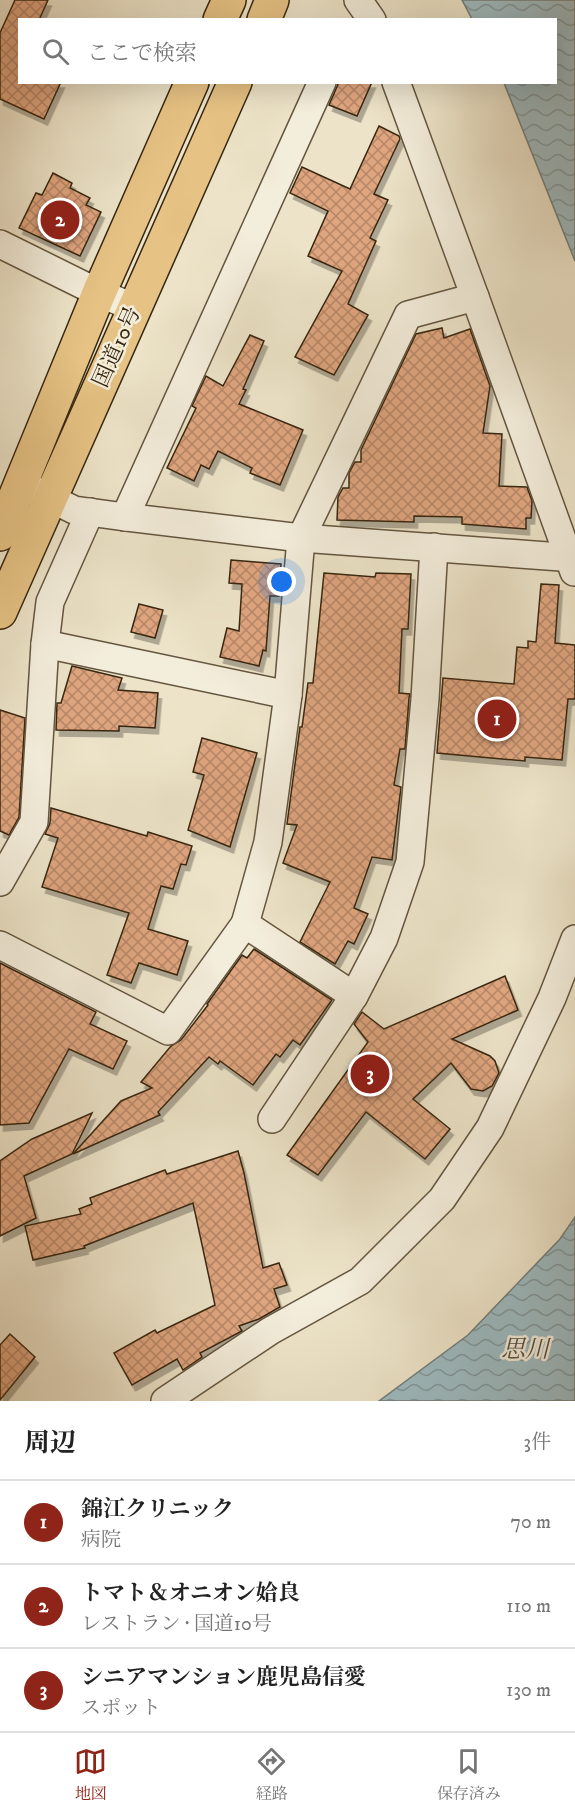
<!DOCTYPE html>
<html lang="ja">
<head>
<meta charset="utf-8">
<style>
  :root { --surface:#fff; --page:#f2f2f2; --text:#222; --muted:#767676; --line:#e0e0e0; --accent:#8f2418 }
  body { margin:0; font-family:"IM FELL DW Pica","Noto Serif JP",serif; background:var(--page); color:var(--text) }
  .you { position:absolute; left:282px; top:582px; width:21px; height:21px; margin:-15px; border:4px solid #fff; border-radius:50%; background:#1a73e8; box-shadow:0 0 0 9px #1a73e833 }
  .badge { display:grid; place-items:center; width:39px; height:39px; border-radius:50%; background:var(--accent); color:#fff; font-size:20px; font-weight:700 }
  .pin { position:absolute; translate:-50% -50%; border:3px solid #fff; box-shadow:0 2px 6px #0006 }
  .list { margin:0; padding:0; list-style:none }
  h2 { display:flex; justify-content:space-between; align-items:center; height:78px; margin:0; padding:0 24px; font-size:26px }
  h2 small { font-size:20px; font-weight:400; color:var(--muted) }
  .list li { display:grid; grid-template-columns:39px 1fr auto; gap:18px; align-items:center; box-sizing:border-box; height:84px; padding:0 24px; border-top:2px solid var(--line) }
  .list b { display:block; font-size:22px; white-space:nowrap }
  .list p { margin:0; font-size:20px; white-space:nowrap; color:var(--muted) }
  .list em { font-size:20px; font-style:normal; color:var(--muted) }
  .icon { flex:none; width:33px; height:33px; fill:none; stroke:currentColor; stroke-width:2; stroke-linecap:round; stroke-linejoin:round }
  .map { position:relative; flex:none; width:575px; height:1401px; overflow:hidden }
  .search { position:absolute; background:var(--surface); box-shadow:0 6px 24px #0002; left:18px; right:18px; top:18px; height:66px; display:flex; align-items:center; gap:15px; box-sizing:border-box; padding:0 21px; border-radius:0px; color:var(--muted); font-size:22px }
  .sheet { height:330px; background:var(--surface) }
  nav { display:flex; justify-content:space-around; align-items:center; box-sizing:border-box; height:84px; border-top:2px solid var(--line); background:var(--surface); font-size:16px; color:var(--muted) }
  nav a { display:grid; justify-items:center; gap:3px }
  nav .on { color:var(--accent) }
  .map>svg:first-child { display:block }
  .water { fill:url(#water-waves); stroke:#757f7b; stroke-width:1.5 }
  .building { fill:url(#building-cross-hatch); stroke:#372611; stroke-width:1.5; filter:url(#shadow) }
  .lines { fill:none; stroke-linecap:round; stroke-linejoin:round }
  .minor-casing { stroke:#64553f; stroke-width:30 }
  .highway-casing { stroke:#372611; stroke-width:36 }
  .minor { stroke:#f3eddb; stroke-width:27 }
  .highway { stroke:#e6c284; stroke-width:33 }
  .labels { text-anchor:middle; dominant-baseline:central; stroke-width:5; stroke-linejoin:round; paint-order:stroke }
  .street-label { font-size:22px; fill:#372611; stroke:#f3eddb }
  .water-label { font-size:24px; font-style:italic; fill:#565346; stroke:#f3eddb }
</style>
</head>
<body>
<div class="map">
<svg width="575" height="1401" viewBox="0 0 575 1401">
  <defs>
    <pattern id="water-waves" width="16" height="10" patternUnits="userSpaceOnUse" patternTransform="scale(1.5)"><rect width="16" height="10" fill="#9ebbc1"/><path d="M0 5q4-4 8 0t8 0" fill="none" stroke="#82989b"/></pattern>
    <pattern id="building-cross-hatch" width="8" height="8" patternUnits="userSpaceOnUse" patternTransform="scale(1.5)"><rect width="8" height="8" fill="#dfa57f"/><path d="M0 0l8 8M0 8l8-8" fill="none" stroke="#b68667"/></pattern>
    <filter id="shadow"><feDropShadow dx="3.5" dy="6" stdDeviation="0" flood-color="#0004"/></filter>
  </defs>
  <rect width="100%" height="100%" fill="#ece3c8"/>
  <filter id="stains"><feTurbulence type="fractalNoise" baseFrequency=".00333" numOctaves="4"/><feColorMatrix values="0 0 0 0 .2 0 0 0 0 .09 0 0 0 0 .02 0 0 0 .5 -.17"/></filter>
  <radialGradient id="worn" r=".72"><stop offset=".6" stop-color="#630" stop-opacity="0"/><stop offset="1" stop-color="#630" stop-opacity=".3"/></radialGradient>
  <!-- water -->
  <g class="water">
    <path d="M462,0H575V261L504,83L556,82V20L472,19Z"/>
    <path d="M575,1217V1401H379L468,1335L560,1239Z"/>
  </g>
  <!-- building -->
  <g class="building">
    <path d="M15,0H48L39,20H20V82H61L44,119L0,99V33Z"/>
    <path d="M339,82H372L357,116L329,105Z"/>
    <path d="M379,126L399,136L400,139L374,194L388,200L370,238L376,241L348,304L368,315L334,375L295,357L342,271L308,256L328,211L290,193L302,167L350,189Z"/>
    <path d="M53,173L72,183L70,188L90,198L86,205L101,212L80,256L19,228L36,193L42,195Z"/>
    <path d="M442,328L444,338L470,329L490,386L483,433L502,434L499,486L527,487L532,501L531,518H526V529L462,524V517L414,516V522L337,520L338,497L343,488H349V473L355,462H361V450L416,334Z"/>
    <path d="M250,335L264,341L243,389L246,390L239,404L303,430L280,485L250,473L252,468L218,451L209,469L201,465L194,481L167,468L196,408L192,406L206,376L223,386Z"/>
    <path d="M231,560L281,564L279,596H270L266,651L263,650L259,666L220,657L227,628L239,631L242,584L229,583Z"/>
    <path d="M324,573L375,577L376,573L411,574L408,629H402L399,693L410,694L409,698L405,749H400L394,785L401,787L392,860L372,857L354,908L368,914L354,944L348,941L335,964L300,942L330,882L283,863L297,825L287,824L300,727H302L308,683H313Z"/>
    <path d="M541,584L559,585L555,643L575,645V699H568L562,760L525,757V761L437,753L443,678L514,684L517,647L528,648V641L536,642Z"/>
    <path d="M139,604L163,610L155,638L131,632Z"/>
    <path d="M72,666L122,678L118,690L158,693L155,728L119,726V731L56,730L57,703H61Z"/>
    <path d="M0,710L25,718L19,817L9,835L0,831Z"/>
    <path d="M202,738L257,753L230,847L188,830L204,775L193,772Z"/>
    <path d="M51,808L147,836L148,832L192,846L186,865L181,864L173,889L161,886L148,929L188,941L177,975L139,963L131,983L107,975L129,913L42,887L58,838L45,834L50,823Z"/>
    <path d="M254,949L332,1000L300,1045L293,1040L280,1057L276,1054L253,1085L220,1061L218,1064L209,1057L158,1112L160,1115L73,1154L121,1101L152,1088L141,1082L171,1046L181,1040L208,1005L207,1004L242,955L247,958Z"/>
    <path d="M0,963L96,1012L90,1024L127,1041L113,1069L69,1049L29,1123L0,1125Z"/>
    <path d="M505,976L518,1010L452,1039L490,1056L495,1061L499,1073L492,1086L483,1091L471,1089L451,1063L413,1099L450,1129L425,1159L366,1112L318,1175L287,1155L368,1042L354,1024L362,1012L384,1029Z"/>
    <path d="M92,1113L72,1154L24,1176L36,1218L0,1236V1161L32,1139Z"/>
    <path d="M238,1151L244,1173L263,1268L279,1263L287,1285L274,1289L280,1307L259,1319L239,1326L242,1331L200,1353L202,1357L183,1370L177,1359L132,1385L114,1353L155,1330L157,1333L215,1305L193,1203L84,1246L85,1248L33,1260L25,1226L81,1214L79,1209L92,1204L90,1198L165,1170L167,1174Z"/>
    <path d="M10,1334L35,1357L0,1400V1345Z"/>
  </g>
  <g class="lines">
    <defs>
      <g id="minor">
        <path d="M358,0L372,20"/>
        <path d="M396,82L475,297L574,572"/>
        <path d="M0,244L99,293L135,308"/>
        <path d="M32,489L74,510L125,517L301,538L575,558"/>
        <path d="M125,517L322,82"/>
        <path d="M434,547L425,699L410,862L384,938L354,996L245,924L268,842L288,695L301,538L408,315L475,297"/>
        <path d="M45,644L288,695"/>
        <path d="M0,882L34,822L45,644L50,602L90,512"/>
        <path d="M0,945L168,1031L245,924"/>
        <path d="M272,1119L354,996"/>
        <path d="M165,1401L270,1331L360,1281L442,1199L490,1128L552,998L575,939"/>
      </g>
      <g id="highway">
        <path d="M220,20L229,0"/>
        <path d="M264,20L272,0"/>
        <path d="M0,534L99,293L192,82"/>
        <path d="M0,612L235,82"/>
      </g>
    </defs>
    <!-- minor casing -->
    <use href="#minor" class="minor-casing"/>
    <!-- highway casing -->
    <use href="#highway" class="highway-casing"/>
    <!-- minor -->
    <use href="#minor" class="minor"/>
    <!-- highway -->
    <use href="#highway" class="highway"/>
  </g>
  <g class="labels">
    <!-- street labels -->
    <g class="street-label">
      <text transform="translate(117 347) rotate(-66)">国道10号</text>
    </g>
    <!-- water labels -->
    <g class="water-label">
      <text x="525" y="1350">思川</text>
    </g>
  </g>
  <rect width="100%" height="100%" filter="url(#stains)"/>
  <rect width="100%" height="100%" fill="url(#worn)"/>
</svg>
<div class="you"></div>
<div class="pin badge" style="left:497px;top:719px">1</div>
<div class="pin badge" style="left:60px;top:220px">2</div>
<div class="pin badge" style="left:370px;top:1074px">3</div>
<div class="search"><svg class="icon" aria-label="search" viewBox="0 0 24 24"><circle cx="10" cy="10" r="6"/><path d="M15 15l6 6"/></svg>ここで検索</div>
</div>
<section class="sheet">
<h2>周辺<small>3件</small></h2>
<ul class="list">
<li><span class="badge">1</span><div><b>錦江クリニック</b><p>病院</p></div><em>70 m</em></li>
<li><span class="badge">2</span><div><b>トマト＆オニオン姶良</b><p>レストラン · 国道10号</p></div><em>110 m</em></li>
<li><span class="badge">3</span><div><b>シニアマンション鹿児島信愛</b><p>スポット</p></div><em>130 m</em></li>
</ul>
</section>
<nav>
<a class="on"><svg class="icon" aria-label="map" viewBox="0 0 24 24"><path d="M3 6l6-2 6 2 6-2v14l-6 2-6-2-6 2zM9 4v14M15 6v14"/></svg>地図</a>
<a><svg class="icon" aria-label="directions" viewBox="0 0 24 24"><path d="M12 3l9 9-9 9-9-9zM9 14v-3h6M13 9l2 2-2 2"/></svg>経路</a>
<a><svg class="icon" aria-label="saved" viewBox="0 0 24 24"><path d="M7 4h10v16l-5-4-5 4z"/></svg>保存済み</a>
</nav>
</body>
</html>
